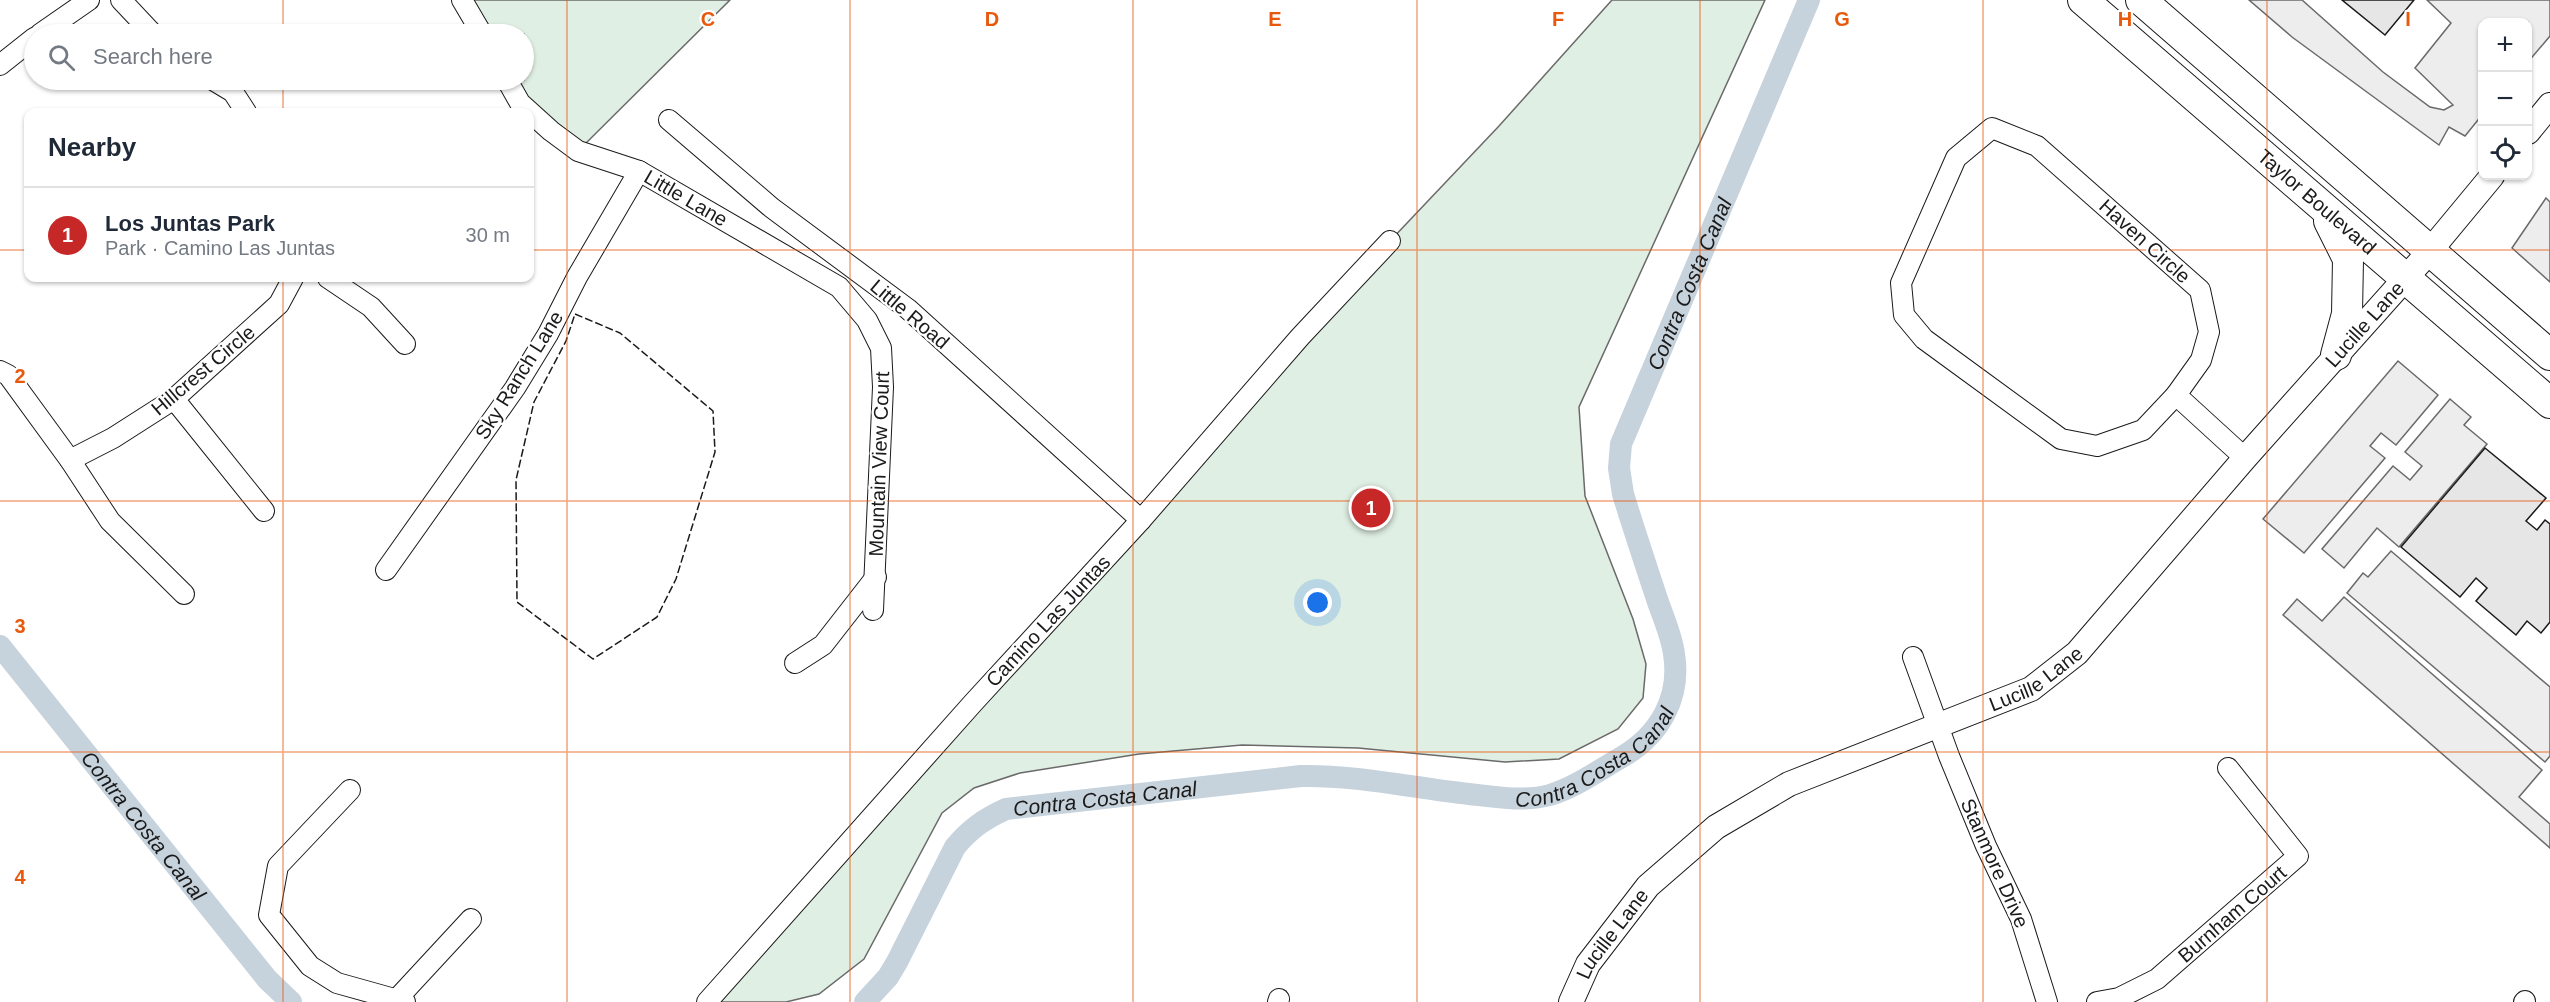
<!DOCTYPE html>
<html lang="en">
<head>
<meta charset="utf-8">
<style>
  :root { --surface:#fff; --page:#f6f6f7; --text:#1f2937; --muted:#747a83; --line:#e0e1e3; --accent:#c62828 }
  body { margin:0; font-family:Arial,sans-serif; background:var(--page); color:var(--text) }
  .controls { position:absolute; right:18px; top:18px; display:grid; overflow:hidden; border-radius:12px; box-shadow:0 2px 4px #0004 }
  .controls button { width:54px; height:54px; display:grid; place-items:center; padding:0; border:0; border-bottom:2px solid var(--line); background:var(--surface); color:var(--text); font:30px sans-serif }
  .you { position:absolute; left:1318px; top:603px; width:21px; height:21px; margin:-15px; border:4px solid #fff; border-radius:50%; background:#1a73e8; box-shadow:0 0 0 9px #1a73e833 }
  .badge { display:grid; place-items:center; width:39px; height:39px; border-radius:50%; background:var(--accent); color:#fff; font-size:20px; font-weight:700 }
  .pin { position:absolute; translate:-50% -50%; border:3px solid #fff; box-shadow:0 2px 6px #0006 }
  .list { margin:0; padding:0; list-style:none }
  h2 { display:flex; justify-content:space-between; align-items:center; height:78px; margin:0; padding:0 24px; font-size:26px }
  h2 small { font-size:20px; font-weight:400; color:var(--muted) }
  .list li { display:grid; grid-template-columns:39px 1fr auto; gap:18px; align-items:center; box-sizing:border-box; height:96px; padding:0 24px; border-top:2px solid var(--line) }
  .list b { display:block; font-size:22px; white-space:nowrap }
  .list p { margin:0; font-size:20px; white-space:nowrap; color:var(--muted) }
  .list em { font-size:20px; font-style:normal; color:var(--muted) }
  .icon { flex:none; width:33px; height:33px; fill:none; stroke:currentColor; stroke-width:2; stroke-linecap:round; stroke-linejoin:round }
  .map { position:relative; flex:none; width:2550px; height:1002px; overflow:hidden }
  .search { position:absolute; background:var(--surface); box-shadow:0 2px 4px #0004; left:24px; top:24px; width:510px; height:66px; display:flex; align-items:center; gap:15px; box-sizing:border-box; padding:0 21px; border-radius:33px; color:var(--muted); font-size:22px }
  .panel { position:absolute; background:var(--surface); box-shadow:0 2px 4px #0004; left:24px; top:108px; width:510px; height:174px; border-radius:12px }
  .map>svg:first-child { display:block }
  .green { fill:#e0efe3; stroke:#6a6a6a; stroke-width:1.5 }
  .parking { fill:#ededed; stroke:#6a6a6a; stroke-width:1.5 }
  .lines { fill:none; stroke-linecap:round; stroke-linejoin:round }
  .canal { stroke:#c6d2dc; stroke-width:22 }
  .building { fill:#e6e6e6; stroke:#1a1a1a; stroke-width:1.5 }
  .minor-casing { stroke:#1a1a1a; stroke-width:22 }
  .tertiary-casing { stroke:#1a1a1a; stroke-width:26 }
  .primary-casing { stroke:#1a1a1a; stroke-width:32 }
  .minor { stroke:#fff; stroke-width:20 }
  .tertiary { stroke:#fff; stroke-width:24 }
  .primary { stroke:#fff; stroke-width:30 }
  .fence { stroke:#1a1a1a; stroke-width:1.5; stroke-dasharray:8 3; stroke-linecap:butt }
  .grid { fill:none; stroke:#e8590c; stroke-width:1.5; stroke-opacity:0.55 }
  .labels { text-anchor:middle; dominant-baseline:central; stroke-width:4.5; stroke-linejoin:round; paint-order:stroke }
  .street-label { font-size:20px; fill:#1a1a1a; stroke:#fff }
  .water-label { font-size:21px; font-style:italic; fill:#1a1a1a; stroke:#fff }
  .grid-label { font-size:20px; text-anchor:middle; font-weight:bold; fill:#e8590c; stroke:#fff; stroke-width:4.5; stroke-linejoin:round; paint-order:stroke }
</style>
</head>
<body>
<div class="map">
<svg width="2550" height="1002" viewBox="0 0 2550 1002">
  <rect width="100%" height="100%" fill="#fff"/>
  <!-- green -->
  <g class="green">
    <path d="M462,0H730L578,151L507,80H524V34H482Z"/>
    <path d="M1612,0H1765L1579,407L1585,496L1633,619L1646,664L1643,698L1618,729L1559,759L1505,762L1358,748L1242,745L1139,754L1020,773L974,788L942,813L864,959L819,994L786,1002H707L1390,241L1499,126Z"/>
  </g>
  <!-- parking -->
  <g class="parking">
    <path d="M2249,0H2302L2383,72L2430,107L2444,110L2453,105L2415,68L2451,23L2427,0H2550V36L2528,62V22H2482V115L2465,136L2449,127L2439,145L2292,37Z"/>
    <path d="M2546,198L2550,202V282L2512,248Z"/>
    <path d="M2398,361L2438,395L2396,445L2381,433L2370,446L2385,458L2304,553L2263,519Z"/>
    <path d="M2450,399L2471,417L2464,425L2487,444L2399,547L2377,528L2344,568L2322,549L2393,466L2410,480L2422,466L2405,452Z"/>
    <path d="M2391,551L2550,687V756L2545,762L2347,593L2363,573L2368,577Z"/>
    <path d="M2344,597L2542,770L2519,797L2550,824V848L2283,615L2297,599L2322,621Z"/>
  </g>
  <g class="lines">
    <!-- canal -->
    <g class="canal">
      <path id="s1" d="M0,646L267,979L291,1002"/>
      <path id="s2" d="M865,1002L888,977L897,962L955,847C970,829 984,819 1006,809L1301,776C1357,775 1413,788 1469,794C1495,797 1524,802 1550,795C1576,787 1599,770 1622,757C1660,735 1681,697 1674,654C1672,637 1664,619 1658,602C1646,566 1634,530 1623,494L1619,468L1621,444L1809,0"/>
    </g>
  </g>
  <!-- building -->
  <g class="building">
    <path d="M2342,0H2414L2385,35Z"/>
    <path d="M2485,448L2546,498L2526,521L2537,530L2545,520L2550,524V622L2541,633L2527,621L2516,635L2476,601L2487,588L2476,578L2460,597L2401,547Z"/>
  </g>
  <g class="lines">
    <defs>
      <g id="minor">
        <path d="M121,0L153,34"/>
        <path d="M462,0L482,34"/>
        <path d="M40,34L89,0"/>
        <path d="M0,65L34,38"/>
        <path d="M213,80L233,92L246,112"/>
        <path d="M507,80L520,103L551,131L578,151L639,171L839,287L867,320L881,348L883,387L873,610"/>
        <path d="M669,120L772,208L908,309L1141,520"/>
        <path d="M1992,128L2037,146L2200,290L2209,332L2201,360L2176,395L2143,430L2097,446L2061,439L1924,339L1904,315L1901,283L1956,158Z"/>
        <path d="M328,278L371,307L405,344"/>
        <path d="M0,371L8,375L70,460L110,521L184,594"/>
        <path d="M2176,395L2245,458"/>
        <path d="M174,399L264,511"/>
        <path d="M70,460L113,438L174,399L279,304L293,278"/>
        <path d="M386,570L515,388L548,334L577,277L639,171"/>
        <path d="M1913,657L1949,756L1986,846L2021,919L2047,1002"/>
        <path d="M795,663L823,645L876,577"/>
        <path d="M350,790L278,866L269,915L310,966L337,983L405,1002"/>
        <path d="M396,1000L471,919"/>
        <path d="M707,1002L973,703L1141,520L1300,337L1390,241"/>
        <path d="M1278,1002L1279,999"/>
        <path d="M2097,1002L2119,998L2157,979L2298,856L2228,768"/>
        <path d="M2524,1002L2525,1001"/>
      </g>
      <g id="tertiary">
        <path d="M2528,132L2550,105"/>
        <path id="s3" d="M1571,1002L1588,964L1648,886L1716,827L1789,784L2031,689L2077,653L2245,458L2429,252L2492,176"/>
      </g>
      <g id="primary">
        <path id="s4" d="M2083,0L2550,403"/>
        <path d="M2141,0L2550,355"/>
        <path d="M2329,221L2348,259L2347,314L2336,355"/>
      </g>
    </defs>
    <!-- minor casing -->
    <use href="#minor" class="minor-casing"/>
    <!-- tertiary casing -->
    <use href="#tertiary" class="tertiary-casing"/>
    <!-- primary casing -->
    <use href="#primary" class="primary-casing"/>
    <!-- minor -->
    <use href="#minor" class="minor"/>
    <!-- tertiary -->
    <use href="#tertiary" class="tertiary"/>
    <!-- primary -->
    <use href="#primary" class="primary"/>
    <!-- fence -->
    <path class="fence" d="M575,314L620,333L713,411L715,452L676,579L657,617L593,659L517,602L516,480L534,402L566,341Z"/>
  </g>
  <!-- grid -->
  <path class="grid" d="M283,0V34M567,0V1002M850,0V1002M1133,0V1002M1417,0V1002M1700,0V1002M1983,0V1002M2267,0V1002M283,80V112M0,250H28M530,250H2550M283,278V1002M0,501H2550M0,752H2550"/>
  <g class="labels">
    <!-- street labels -->
    <g class="street-label">
      <text transform="translate(686 198) rotate(30)">Little Lane</text>
      <text stroke="none"><textPath href="#s4" startOffset="309">Taylor Boulevard</textPath></text>
      <text transform="translate(2145 241) rotate(42)">Haven Circle</text>
      <text transform="translate(910 314) rotate(40)">Little Road</text>
      <text stroke="none"><textPath href="#s3" startOffset="1070">Lucille Lane</textPath></text>
      <text transform="translate(203 370) rotate(-40)">Hillcrest Circle</text>
      <text transform="translate(519 375) rotate(-58)">Sky Ranch Lane</text>
      <text transform="translate(879 464) rotate(-88)">Mountain View Court</text>
      <text transform="translate(1048 621) rotate(-47)">Camino Las Juntas</text>
      <text stroke="none"><textPath href="#s3" startOffset="584">Lucille Lane</textPath></text>
      <text transform="translate(1995 863) rotate(66)">Stanmore Drive</text>
      <text transform="translate(2232 914) rotate(-41)">Burnham Court</text>
      <text stroke="none"><textPath href="#s3" startOffset="80">Lucille Lane</textPath></text>
    </g>
    <!-- water labels -->
    <g class="water-label">
      <text stroke="none"><textPath href="#s2" startOffset="1389">Contra Costa Canal</textPath></text>
      <text stroke="none"><textPath href="#s2" startOffset="849">Contra Costa Canal</textPath></text>
      <text stroke="none"><textPath href="#s2" startOffset="344">Contra Costa Canal</textPath></text>
      <text stroke="none"><textPath href="#s1" startOffset="230">Contra Costa Canal</textPath></text>
    </g>
  </g>
  <g class="grid-label">
    <text x="708" y="26">C</text>
    <text x="992" y="26">D</text>
    <text x="1275" y="26">E</text>
    <text x="1558" y="26">F</text>
    <text x="1842" y="26">G</text>
    <text x="2125" y="26">H</text>
    <text x="2408" y="26">I</text>
    <text x="20" y="383">2</text>
    <text x="20" y="633">3</text>
    <text x="20" y="884">4</text>
  </g>
</svg>
<div class="controls">
<button>+</button>
<button>−</button>
<button><svg class="icon" aria-label="locate" viewBox="0 0 24 24"><circle cx="12" cy="12" r="6"/><path d="M12 2v4M12 18v4M2 12h4M18 12h4"/></svg></button>
</div>
<div class="you"></div>
<div class="pin badge" style="left:1371px;top:508px">1</div>
<div class="search"><svg class="icon" aria-label="search" viewBox="0 0 24 24"><circle cx="10" cy="10" r="6"/><path d="M15 15l6 6"/></svg>Search here</div>
<section class="panel">
<h2>Nearby<small></small></h2>
<ul class="list">
<li><span class="badge">1</span><div><b>Los Juntas Park</b><p>Park · Camino Las Juntas</p></div><em>30 m</em></li>
</ul>
</section>
</div>
</body>
</html>
